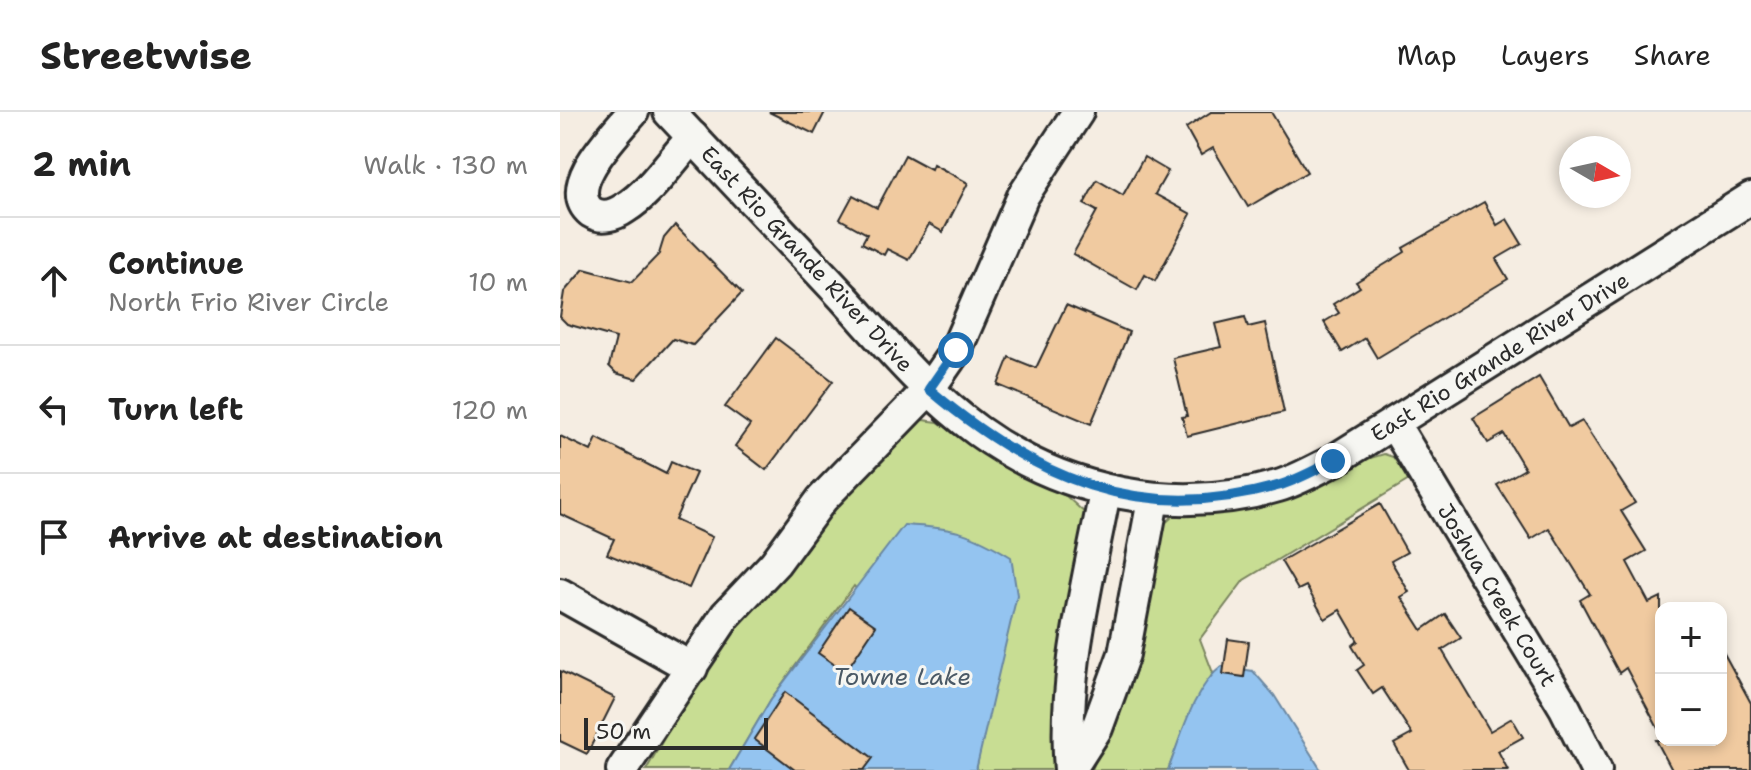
<!DOCTYPE html>
<html lang="en">
<head>
<meta charset="utf-8">
<style>
  :root { --surface:#fff; --page:#f2f2f2; --text:#222; --muted:#767676; --line:#e0e0e0 }
  body { margin:0; font-family:"Shantell Sans",sans-serif; background:var(--page); color:var(--text) }
  .controls { position:absolute; right:24px; bottom:24px; display:grid; overflow:hidden; border-radius:16px; box-shadow:0 4px 12px #0003 }
  .controls button { width:72px; height:72px; display:grid; place-items:center; padding:0; border:0; border-bottom:2px solid var(--line); background:var(--surface); color:var(--text); font:40px sans-serif }
  .compass { position:absolute; left:999px; top:24px; width:72px; height:72px; border-radius:50%; background:var(--surface); box-shadow:0 4px 12px #0003; rotate:99deg }
  .scale { position:absolute; left:24px; bottom:20px; width:184px; box-sizing:border-box; padding-left:8px; border:4px solid #2b2b2b; border-top:0; font-size:22px; line-height:28px; white-space:nowrap; color:#2b2b2b; -webkit-text-stroke:6px #f6f6f2; paint-order:stroke }
  .stop { position:absolute; width:24px; height:24px; margin:-18px; border:6px solid #1f6fb2; border-radius:50%; background:#fff }
  .stop.end { background:#1f6fb2; border-color:#fff; box-shadow:0 2px 8px #0008 }
  .list { margin:0; padding:0; list-style:none }
  h2 { display:flex; justify-content:space-between; align-items:center; height:104px; margin:0; padding:0 32px; font-size:34px }
  h2 small { font-size:26px; font-weight:400; color:var(--muted) }
  .list li { display:grid; grid-template-columns:52px 1fr auto; gap:24px; align-items:center; box-sizing:border-box; height:128px; padding:0 32px; border-top:2px solid var(--line) }
  .list b { display:block; font-size:30px; white-space:nowrap }
  .list p { margin:0; font-size:26px; white-space:nowrap; color:var(--muted) }
  .list em { font-size:26px; font-style:normal; color:var(--muted) }
  .icon { flex:none; width:44px; height:44px; fill:none; stroke:currentColor; stroke-width:2; stroke-linecap:round; stroke-linejoin:round }
  .map { position:relative; flex:none; width:1191px; height:658px; overflow:hidden }
  header { display:flex; align-items:center; gap:48px; box-sizing:border-box; height:112px; padding:0 40px; background:var(--surface); border-bottom:2px solid var(--line) }
  header strong { font-size:38px }
  nav { display:flex; gap:44px; margin-inline-start:auto; font-size:28px }
  main { display:flex }
  aside { flex:1; background:var(--surface) }
  .map>svg:first-child { display:block }
  .green { fill:#c8dd93; stroke:#7a845f; stroke-width:2 }
  .water { fill:#94c4f0; stroke:#6a87a1; stroke-width:2 }
  .building { fill:#f0caa0; stroke:#2b2b2b; stroke-width:2 }
  .lines { fill:none; stroke-linecap:round; stroke-linejoin:round }
  .minor-casing { stroke:#2b2b2b; stroke-width:36 }
  .minor { stroke:#f6f6f2; stroke-width:30 }
  .route { stroke:#1f6fb2; stroke-width:10 }
  .labels { text-anchor:middle; dominant-baseline:central; stroke-width:6; stroke-linejoin:round; paint-order:stroke }
  .street-label { font-size:22px; fill:#2b2b2b; stroke:#f6f6f2 }
  .water-label { font-size:24px; font-style:italic; fill:#4a5966; stroke:#f6f6f2 }
</style>
</head>
<body>
<header>
<strong>Streetwise</strong>
<nav><a>Map</a><a>Layers</a><a>Share</a></nav>
</header>
<main>
<aside>
<h2>2 min<small>Walk · 130 m</small></h2>
<ul class="list">
<li><svg class="icon" aria-label="ahead" viewBox="0 0 24 24"><path d="M12 20V5M6 11l6-6 6 6"/></svg><div><b>Continue</b><p>North Frio River Circle</p></div><em>10 m</em></li>
<li><svg class="icon" aria-label="left" viewBox="0 0 24 24"><path d="M17 20v-9H6M10 6l-5 5 5 5"/></svg><div><b>Turn left</b></div><em>120 m</em></li>
<li><svg class="icon" aria-label="arrive" viewBox="0 0 24 24"><path d="M6 21V4h12l-3 4 3 4H6"/></svg><div><b>Arrive at destination</b></div></li>
</ul>
</aside>
<div class="map">
<svg width="1191" height="658" viewBox="0 0 1191 658">
  <rect width="100%" height="100%" fill="#f5ede2"/>
  <filter id="ink" filterUnits="userSpaceOnUse"><feTurbulence type="fractalNoise" baseFrequency=".0125" numOctaves="2"/><feDisplacementMap in="SourceGraphic" scale="16" xChannelSelector="R" yChannelSelector="G"/><feConvolveMatrix kernelMatrix="1 2 1 2 8 2 1 2 1" color-interpolation-filters="sRGB"/></filter>
  <g filter="url(#ink)">
    <!-- green -->
    <g class="green">
      <path d="M355,307L378,310L454,361L506,384L527,403L493,658H416L423,622L294,474L211,587L169,658H86L132,577L217,462L269,394Z"/>
      <path d="M824,342L833,345L849,368L684,468L640,527L653,561L627,609L608,658H532L579,527L601,415L613,404Z"/>
    </g>
    <!-- water -->
    <g class="water">
      <path d="M344,413C393,416 409,419 451,445L457,483L416,658H169L211,587Z"/>
      <path d="M662,554L693,559L714,583L761,658H608C621,625 633,576 662,554Z"/>
    </g>
    <!-- building -->
    <g class="building">
      <path d="M209,0H265L254,22Z"/>
      <path d="M651,0H711L747,60L688,95L653,36L641,43L626,16Z"/>
      <path d="M345,43L371,57L373,52L408,71L383,120L369,112L349,148L327,137L324,143L302,131L307,122L280,107L293,83L317,96Z"/>
      <path d="M584,45L608,59L595,82L631,102L595,169L585,163L577,178L513,142L537,99L524,92L537,68L563,83Z"/>
      <path d="M924,90L937,113L947,107L962,132L936,147L948,167L817,246L805,226L782,240L764,210L779,201L773,192L800,175L796,170L845,140L843,136Z"/>
      <path d="M115,113L182,181L133,233L113,227L76,267L56,261L49,254L56,226L7,212L0,205L4,180L24,157L72,170L99,142L104,126Z"/>
      <path d="M506,193L569,220L531,312L438,273L449,245L476,256Z"/>
      <path d="M685,205L688,215L705,211L724,300L627,324L622,305L627,304L613,246L661,235L655,212Z"/>
      <path d="M216,226L273,269L206,358L175,334L190,313L165,295Z"/>
      <path d="M979,265L1009,316L1022,309L1075,391L1061,399L1086,439L1067,450L1089,491L1101,485V622L1066,556L1059,561L1020,488L1030,482L989,416L971,427L937,373L965,357L944,322L928,331L913,306Z"/>
      <path d="M0,324L31,339L37,326L106,362L111,350L136,361L115,408L152,425L129,476L47,442L54,427L0,402Z"/>
      <path d="M820,392L847,440L831,449L849,480L841,485L862,518L885,502L901,526L882,538L930,619L952,606L963,625L938,639L948,658H849L834,632L852,622L822,576L813,582L797,558L804,553L792,534L798,529L780,498L765,507L746,474L738,478L721,449Z"/>
      <path d="M289,495L316,514L285,560L258,541Z"/>
      <path d="M668,527L689,530L684,565L663,562Z"/>
      <path d="M1161,536L1191,591V658H1112L1096,628H1161Z"/>
      <path d="M0,559L55,586L27,642L0,629Z"/>
      <path d="M225,580L313,646L304,658H235L194,627Z"/>
    </g>
    <g class="lines">
      <defs>
        <g id="minor">
          <path d="M73,0C56,21 0,75 31,100C42,107 55,103 65,96C91,80 112,47 133,25"/>
          <path d="M109,0C168,62 226,124 284,186C326,232 367,282 418,319C504,381 615,404 718,374C736,369 755,358 773,349L1191,86"/>
          <path d="M834,312L1005,596L1036,658"/>
          <path d="M0,482L132,556"/>
          <path d="M62,658L166,503L215,451L262,387L369,277L396,238L463,84L518,0"/>
          <path d="M510,658L537,616L564,542L593,388"/>
          <path d="M510,658C502,565 528,471 545,380"/>
        </g>
      </defs>
      <!-- minor casing -->
      <use href="#minor" class="minor-casing"/>
      <!-- minor -->
      <use href="#minor" class="minor"/>
    </g>
  </g>
  <g class="lines" filter="url(#ink)">
    <!-- route -->
    <path class="route" d="M396,238L369,277C473,366 579,413 717,374C736,369 755,358 773,349"/>
  </g>
  <g class="labels">
    <!-- street labels -->
    <g class="street-label">
      <text transform="translate(247 147) rotate(47)">East Rio Grande River Drive</text>
      <text transform="translate(940 245) rotate(-32)">East Rio Grande River Drive</text>
      <text transform="translate(937 483) rotate(59)">Joshua Creek Court</text>
    </g>
    <!-- water labels -->
    <g class="water-label">
      <text x="342" y="565">Towne Lake</text>
    </g>
  </g>
</svg>
<div class="controls">
<button>+</button>
<button>−</button>
</div>
<svg class="compass" viewBox="-18 -18 36 36"><path d="M0-13l5 13h-10z" fill="#e53935"/><path d="M0 13l5-13h-10z" fill="#767676"/></svg>
<div class="scale">50 m</div>
<div class="stop" style="left:396px;top:238px"></div>
<div class="stop end" style="left:773px;top:349px"></div>
</div>
</main>
</body>
</html>
